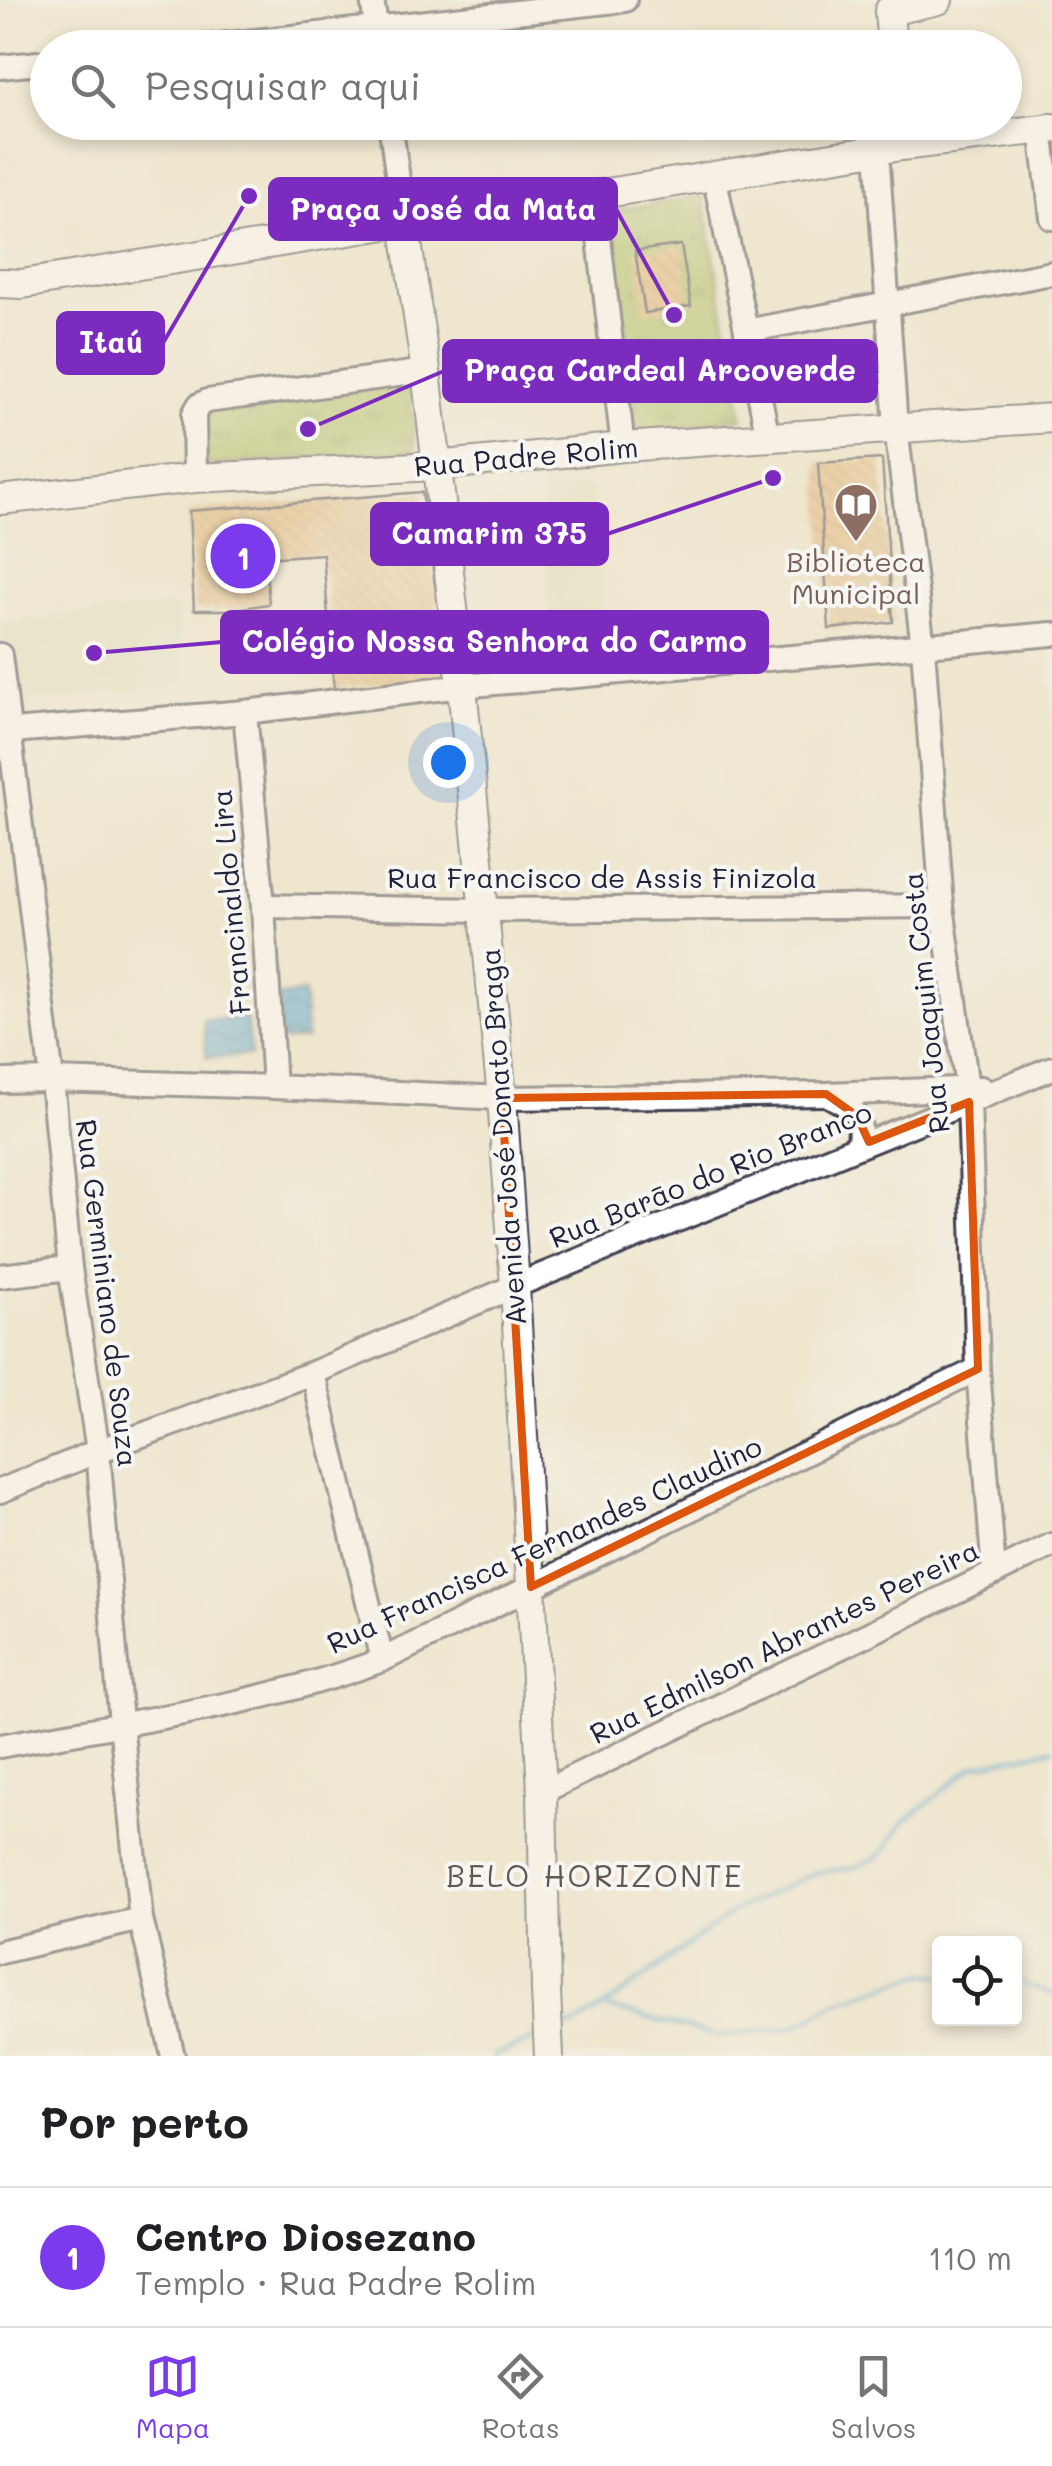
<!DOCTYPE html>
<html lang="pt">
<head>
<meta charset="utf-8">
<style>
  :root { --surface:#fff; --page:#f2f2f2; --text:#202124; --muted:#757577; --line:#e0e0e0; --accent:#7c3aed }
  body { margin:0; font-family:Mali,sans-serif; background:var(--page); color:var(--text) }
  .controls { position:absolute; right:30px; bottom:30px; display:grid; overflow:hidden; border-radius:10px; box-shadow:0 5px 15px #0003 }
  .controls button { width:90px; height:90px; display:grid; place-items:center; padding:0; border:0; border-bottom:2px solid var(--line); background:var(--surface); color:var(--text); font:50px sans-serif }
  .you { position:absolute; left:448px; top:762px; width:35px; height:35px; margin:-25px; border:8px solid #fff; border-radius:50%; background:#1a73e8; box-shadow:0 0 0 15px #1a73e833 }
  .badge { display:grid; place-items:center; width:65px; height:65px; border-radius:50%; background:var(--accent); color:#fff; font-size:32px; font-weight:700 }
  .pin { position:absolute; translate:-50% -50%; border:5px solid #fff; box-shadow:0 2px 10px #0006 }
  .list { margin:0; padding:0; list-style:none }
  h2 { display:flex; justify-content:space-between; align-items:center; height:130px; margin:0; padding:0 40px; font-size:42px }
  h2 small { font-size:32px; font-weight:400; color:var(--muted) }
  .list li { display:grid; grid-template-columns:65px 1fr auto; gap:30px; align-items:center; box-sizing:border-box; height:140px; padding:0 40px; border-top:2px solid var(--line) }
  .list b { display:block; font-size:38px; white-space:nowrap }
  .list p { margin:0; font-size:32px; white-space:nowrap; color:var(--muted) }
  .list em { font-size:32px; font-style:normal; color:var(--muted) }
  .icon { flex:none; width:55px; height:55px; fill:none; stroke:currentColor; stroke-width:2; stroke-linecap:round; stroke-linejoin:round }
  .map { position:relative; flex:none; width:1052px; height:2056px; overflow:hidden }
  .search { position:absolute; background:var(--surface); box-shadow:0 5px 15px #0003; left:30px; right:30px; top:30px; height:110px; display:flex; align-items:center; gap:25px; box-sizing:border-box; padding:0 35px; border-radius:55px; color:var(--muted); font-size:38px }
  .sheet { height:270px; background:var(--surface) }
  nav { display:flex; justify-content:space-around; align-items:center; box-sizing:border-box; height:140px; border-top:2px solid var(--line); background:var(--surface); font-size:28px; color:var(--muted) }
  nav a { display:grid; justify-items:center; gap:5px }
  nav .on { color:var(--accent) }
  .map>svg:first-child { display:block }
  .built { fill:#deddbb }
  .park { fill:url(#park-tufts); stroke:#66704f; stroke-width:2.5 }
  .water { fill:url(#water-waves); stroke:#3c6486; stroke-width:2.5 }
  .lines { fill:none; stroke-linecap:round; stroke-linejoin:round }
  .stream { stroke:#57a7d1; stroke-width:5 }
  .building { fill:url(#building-back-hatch) }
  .minor-casing { stroke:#413f51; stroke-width:28 }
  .major-casing { stroke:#413f51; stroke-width:32 }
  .minor { stroke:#fff; stroke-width:22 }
  .major { stroke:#fff; stroke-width:28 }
  .marked { fill:none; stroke:#de560e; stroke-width:8; stroke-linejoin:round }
  .labels { text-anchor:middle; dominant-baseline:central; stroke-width:8; stroke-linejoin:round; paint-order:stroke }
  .street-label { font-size:28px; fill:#22223b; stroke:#f6f6f2 }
  .education-label { font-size:28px; fill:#785e54; stroke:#f6f6f2 }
  .neighbourhood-label { font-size:30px; letter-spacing:2.5px; fill:#665650; stroke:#f6f6f2 }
  .leader { fill:none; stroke:#7b2cbf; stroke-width:4 }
  .callout-dot { fill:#7b2cbf; stroke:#f6f6f2; stroke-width:4 }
  .callout { fill:#7b2cbf; stroke:#7b2cbf; stroke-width:4 }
  .callout-label { font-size:30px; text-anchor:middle; font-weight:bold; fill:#fff }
</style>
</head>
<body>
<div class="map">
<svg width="1052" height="2056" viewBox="0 0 1052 2056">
  <defs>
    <pattern id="park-tufts" width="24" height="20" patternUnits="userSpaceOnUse" patternTransform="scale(2.5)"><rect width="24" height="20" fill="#aabe63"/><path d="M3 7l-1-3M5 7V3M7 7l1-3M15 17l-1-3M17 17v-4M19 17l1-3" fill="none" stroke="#8a9a53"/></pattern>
    <pattern id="water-waves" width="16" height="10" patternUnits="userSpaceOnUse" patternTransform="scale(2.5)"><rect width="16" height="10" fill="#57a7d1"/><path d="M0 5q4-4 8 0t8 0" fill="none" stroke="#4888ab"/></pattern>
    <pattern id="building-back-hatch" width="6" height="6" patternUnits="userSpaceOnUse" patternTransform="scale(2.5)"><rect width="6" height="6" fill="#e5b778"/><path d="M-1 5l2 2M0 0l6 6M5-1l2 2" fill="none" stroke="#c49d69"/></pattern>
  </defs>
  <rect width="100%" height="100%" fill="#f6f6f2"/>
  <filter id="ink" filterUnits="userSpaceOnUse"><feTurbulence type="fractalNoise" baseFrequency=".01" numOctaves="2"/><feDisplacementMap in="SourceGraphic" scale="20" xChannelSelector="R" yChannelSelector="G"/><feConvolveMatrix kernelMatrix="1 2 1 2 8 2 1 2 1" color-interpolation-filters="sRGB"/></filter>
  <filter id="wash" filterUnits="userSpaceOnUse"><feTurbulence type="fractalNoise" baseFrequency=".0048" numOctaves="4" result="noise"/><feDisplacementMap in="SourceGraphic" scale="40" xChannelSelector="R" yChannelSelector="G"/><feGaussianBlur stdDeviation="2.25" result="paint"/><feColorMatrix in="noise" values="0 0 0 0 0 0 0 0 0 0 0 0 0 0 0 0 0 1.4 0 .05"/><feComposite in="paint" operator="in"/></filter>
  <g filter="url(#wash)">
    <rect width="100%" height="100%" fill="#efe6ce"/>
    <!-- built -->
    <g class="built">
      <path d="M590,486L606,650L553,655L540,489Z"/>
      <path d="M175,605L188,685L11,704L0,622Z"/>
    </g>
    <!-- park -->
    <g class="park">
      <path d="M703,196L743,418L637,434L611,211Z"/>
      <path d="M410,383L415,451L206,466L199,408Z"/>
    </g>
    <!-- water -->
    <g class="water">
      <path d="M304,993L306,1039L276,1041L274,997Z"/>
      <path d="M246,1018L251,1055L206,1058L204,1020Z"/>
    </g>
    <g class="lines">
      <!-- stream -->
      <g class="stream">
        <path d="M1014,1980L1052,1994"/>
        <path d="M604,2007L719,2036L792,2028L841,2001L922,1974L940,1975"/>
        <path d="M558,2030L575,2025L604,2007L734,1911L814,1873L856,1867L880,1856L903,1823L973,1766L1052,1749"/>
        <path d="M493,2056L539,2037"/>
      </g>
    </g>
    <g id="blocks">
      <!-- building -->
      <g class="building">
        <path d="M681,245L691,306L645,313L635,251Z"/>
        <path d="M882,459L893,622L829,629L818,463Z"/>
        <path d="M422,492L448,677L334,689L323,554L265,558L269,604L230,610H194L189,511Z"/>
      </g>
    </g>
  </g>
  <g filter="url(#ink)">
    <use href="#blocks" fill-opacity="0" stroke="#413f51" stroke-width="2.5"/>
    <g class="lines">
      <defs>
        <g id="minor">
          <path d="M372,0L380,48"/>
          <path d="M192,48L625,0"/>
          <path d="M0,67L48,62"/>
          <path d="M390,122L404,222"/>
          <path d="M1041,130L1052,218"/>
          <path d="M877,150L896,428L923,647L942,906L969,1102L978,1369L994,1573"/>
          <path d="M714,175L768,437"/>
          <path d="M594,195L623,447"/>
          <path d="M746,331L1052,273"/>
          <path d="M195,478L194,414L199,405L207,401L426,371"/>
          <path d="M0,655L52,1080L70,1268L98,1451L121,1723L141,1919L173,2056"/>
          <path d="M245,712L263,906L274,1087"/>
          <path d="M0,732L245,712L462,686L1052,634"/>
          <path d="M263,906L485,910L942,906"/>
          <path d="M0,1081L52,1080L274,1087L502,1098L826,1094L981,1088"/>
          <path d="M826,1094C853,1108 865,1113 858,1146"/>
          <path d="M0,1276L70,1268"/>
          <path d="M313,1373L382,1660"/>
          <path d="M0,1491L98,1451L313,1373L515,1286L1052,1068"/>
          <path d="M0,1746C128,1722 260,1706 382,1660L978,1369"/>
          <path d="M542,1792L1052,1545"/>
          <path d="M0,1952L141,1919"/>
        </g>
        <g id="major">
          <path d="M892,48L889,11L938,0"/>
          <path d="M404,222L426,371L462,686L502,1098L515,1286L542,1792L546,1991L549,2056"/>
          <path d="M0,283L22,284L404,222L594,195L901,146L1052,128"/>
          <path d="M0,500L195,478L436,466L623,447L1052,418"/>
        </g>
      </defs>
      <!-- minor casing -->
      <use href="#minor" class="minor-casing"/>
      <!-- major casing -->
      <use href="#major" class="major-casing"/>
      <!-- minor -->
      <use href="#minor" class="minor"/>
      <!-- major -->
      <use href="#major" class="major"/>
    </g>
  </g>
  <!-- marked area -->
  <path d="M0 0H1052V2056H0ZM826,1094L857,1116L869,1142L969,1102L978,1369L531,1587L502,1098Z" fill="#efe6ce" fill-opacity=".55" fill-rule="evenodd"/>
  <path class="marked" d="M826,1094L857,1116L869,1142L969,1102L978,1369L531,1587L502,1098Z"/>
  <!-- icons -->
  <defs>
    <symbol id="library-pin" viewBox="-11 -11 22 30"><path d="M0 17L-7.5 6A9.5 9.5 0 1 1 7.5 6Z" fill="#8d6e63" stroke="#f6f6f2"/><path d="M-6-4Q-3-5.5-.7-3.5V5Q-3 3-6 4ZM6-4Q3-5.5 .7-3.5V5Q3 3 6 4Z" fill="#fff"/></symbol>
  </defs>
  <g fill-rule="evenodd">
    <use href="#library-pin" x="831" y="480" width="50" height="68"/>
  </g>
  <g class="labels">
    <!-- street labels -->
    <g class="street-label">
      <text transform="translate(526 456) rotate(-5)">Rua Padre Rolim</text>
      <text x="602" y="877">Rua Francisco de Assis Finizola</text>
      <text transform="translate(230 902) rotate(-95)">Francinaldo Lira</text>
      <text transform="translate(925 1003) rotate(-96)">Rua Joaquim Costa</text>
      <text transform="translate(502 1137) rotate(-94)">Avenida José Donato Braga</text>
      <text transform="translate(710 1174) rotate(-22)">Rua Barāo do Rio Branco</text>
      <text transform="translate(108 1293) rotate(83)">Rua Germiniano de Souza</text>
      <text transform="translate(544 1544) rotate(-25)">Rua Francisca Fernandes Claudino</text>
      <text transform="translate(784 1641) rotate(-26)">Rua Edmilson Abrantes Pereira</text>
    </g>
    <!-- education labels -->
    <g class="education-label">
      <text x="856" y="561">Biblioteca<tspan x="856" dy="32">Municipal</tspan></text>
    </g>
    <!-- neighbourhood labels -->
    <g class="neighbourhood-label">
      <text x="595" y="1875">BELO HORIZONTE</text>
    </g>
  </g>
  <!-- callouts -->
  <path class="leader" d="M674 315L616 209M249 196L163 343M308 429L444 371M773 478L607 534M94 653L222 642"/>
  <g class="callout-dot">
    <circle cx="674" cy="315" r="10"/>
    <circle cx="249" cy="196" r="10"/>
    <circle cx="308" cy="429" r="10"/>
    <circle cx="773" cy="478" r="10"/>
    <circle cx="94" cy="653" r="10"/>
  </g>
  <g class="callout">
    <rect x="270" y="179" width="346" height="60" rx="10"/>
    <rect x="58" y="313" width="105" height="60" rx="10"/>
    <rect x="444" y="341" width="432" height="60" rx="10"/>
    <rect x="372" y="504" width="235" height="60" rx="10"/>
    <rect x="222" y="612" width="545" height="60" rx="10"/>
  </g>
  <g class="callout-label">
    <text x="443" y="220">Praça José da Mata</text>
    <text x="111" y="353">Itaú</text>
    <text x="660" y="381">Praça Cardeal Arcoverde</text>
    <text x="489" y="544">Camarim 375</text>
    <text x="494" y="652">Colégio Nossa Senhora do Carmo</text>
  </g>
</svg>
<div class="controls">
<button><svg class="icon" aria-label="locate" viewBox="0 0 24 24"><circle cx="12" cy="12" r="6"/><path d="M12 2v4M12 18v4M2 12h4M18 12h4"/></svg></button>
</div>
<div class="you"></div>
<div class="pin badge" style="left:243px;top:556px">1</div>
<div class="search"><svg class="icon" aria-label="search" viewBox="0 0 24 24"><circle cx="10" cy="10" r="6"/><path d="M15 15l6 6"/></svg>Pesquisar aqui</div>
</div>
<section class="sheet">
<h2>Por perto<small></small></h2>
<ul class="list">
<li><span class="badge">1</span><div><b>Centro Diosezano</b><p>Templo · Rua Padre Rolim</p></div><em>110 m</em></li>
</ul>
</section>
<nav>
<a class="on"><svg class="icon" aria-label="map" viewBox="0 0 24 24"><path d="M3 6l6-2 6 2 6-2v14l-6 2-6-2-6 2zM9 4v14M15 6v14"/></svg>Mapa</a>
<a><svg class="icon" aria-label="directions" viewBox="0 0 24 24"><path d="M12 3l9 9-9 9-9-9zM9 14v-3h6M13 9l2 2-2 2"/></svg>Rotas</a>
<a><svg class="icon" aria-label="saved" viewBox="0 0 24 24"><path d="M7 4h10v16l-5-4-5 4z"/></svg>Salvos</a>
</nav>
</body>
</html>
